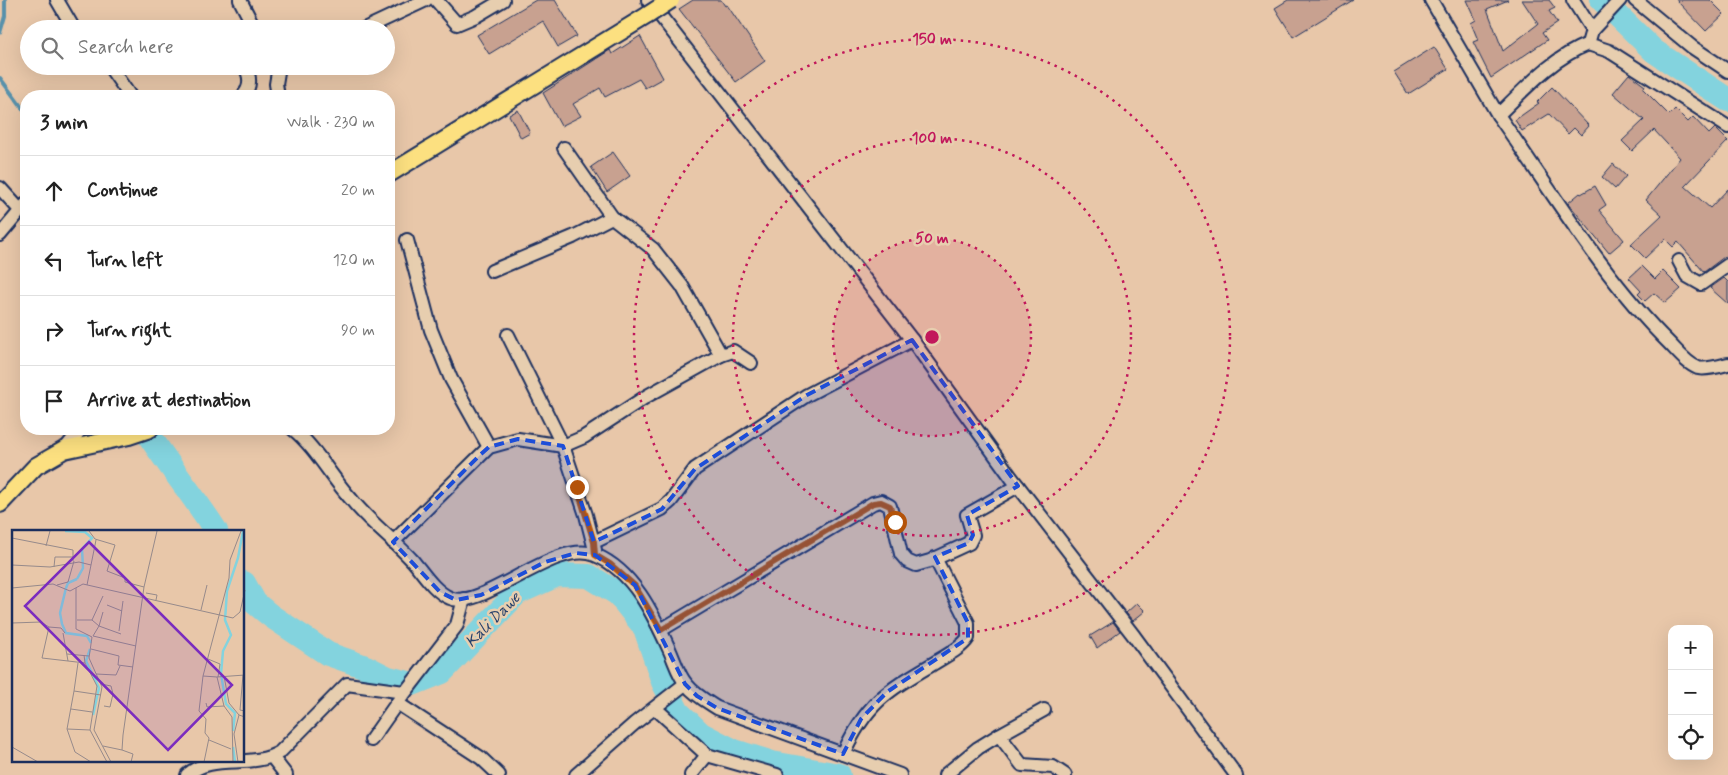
<!DOCTYPE html>
<html lang="en">
<head>
<meta charset="utf-8">
<style>
  :root { --surface:#fff; --page:#f6f6f6; --text:#222; --muted:#767676; --line:#e0e0e0 }
  body { margin:0; font-family:Mynerve,sans-serif; background:var(--page); color:var(--text) }
  .controls { position:absolute; right:15px; bottom:15px; display:grid; overflow:hidden; border-radius:10px; box-shadow:0 5px 20px #0002 }
  .controls button { width:45px; height:45px; display:grid; place-items:center; padding:0; border:0; border-bottom:1px solid var(--line); background:var(--surface); color:var(--text); font:25px sans-serif }
  .stop { position:absolute; width:15px; height:15px; margin:-11px; border:4px solid #b45309; border-radius:50%; background:#fff }
  .stop.end { background:#b45309; border-color:#fff; box-shadow:0 1px 5px #0008 }
  .list { margin:0; padding:0; list-style:none }
  h2 { display:flex; justify-content:space-between; align-items:center; height:65px; margin:0; padding:0 20px; font-size:21px }
  h2 small { font-size:16px; font-weight:400; color:var(--muted) }
  .list li { display:grid; grid-template-columns:32px 1fr auto; gap:15px; align-items:center; box-sizing:border-box; height:70px; padding:0 20px; border-top:1px solid var(--line) }
  .list b { display:block; font-size:19px; white-space:nowrap }
  .list em { font-size:16px; font-style:normal; color:var(--muted) }
  .icon { flex:none; width:28px; height:28px; fill:none; stroke:currentColor; stroke-width:2; stroke-linecap:round; stroke-linejoin:round }
  .map { position:relative; flex:none; width:1728px; height:775px; overflow:hidden }
  .search { position:absolute; background:var(--surface); box-shadow:0 5px 20px #0002; left:20px; top:20px; width:375px; height:55px; display:flex; align-items:center; gap:12px; box-sizing:border-box; padding:0 18px; border-radius:28px; color:var(--muted); font-size:19px }
  .panel { position:absolute; background:var(--surface); box-shadow:0 5px 20px #0002; left:20px; top:90px; width:375px; height:345px; border-radius:20px }
  .map>svg:first-child { display:block }
  .lines { fill:none; stroke-linecap:round; stroke-linejoin:round }
  .stream { stroke:#5991ab; stroke-width:4 }
  .river { stroke:#83d3de; stroke-width:24 }
  .building { fill:#c8a190; stroke:#1b2f5e }
  .minor-casing { stroke:#1b2f5e; stroke-width:16 }
  .major-casing { stroke:#1b2f5e; stroke-width:20 }
  .minor { stroke:#e7ceaf; stroke-width:12 }
  .major { stroke:#fce080; stroke-width:16 }
  .major-bridge-casing { stroke:#1b2f5e; stroke-width:20; stroke-linecap:butt }
  .major-bridge { stroke:#fce080; stroke-width:16 }
  .route { stroke:#b45309; stroke-width:6 }
  .marked { fill:#1d4ed8; fill-opacity:0.2; stroke:#1d4ed8; stroke-width:4; stroke-dasharray:10 6; stroke-linejoin:round }
  .ring { fill:none; stroke:#c2185b; stroke-width:2.5; stroke-dasharray:2.5 5 }
  .labels { text-anchor:middle; dominant-baseline:central; stroke-width:5; stroke-linejoin:round; paint-order:stroke }
  .water-label { font-size:16px; font-style:italic; fill:#253f6b; stroke:#e7ceaf }
  .inset-river { fill:none; stroke:#83d3de; stroke-width:2.5 }
  .inset-road { fill:none; stroke:#968a8b; stroke-width:1 }
  .view { fill:#7b2cbf; fill-opacity:0.15; stroke:#7b2cbf; stroke-width:2.5 }
  .inset-edge { fill:none; stroke:#1b2f5e; stroke-width:2.5 }
  .centre { fill:#c2185b; stroke:#e7ceaf; stroke-width:2.5 }
  .ring-label { font-size:15px; text-anchor:middle; font-weight:bold; fill:#c2185b; stroke:#e7ceaf; stroke-width:5; stroke-linejoin:round; paint-order:stroke }
</style>
</head>
<body>
<div class="map">
<svg width="1728" height="775" viewBox="0 0 1728 775">
  <rect width="100%" height="100%" fill="#e8c7a9"/>
  <filter id="ink" filterUnits="userSpaceOnUse"><feTurbulence type="fractalNoise" baseFrequency=".02" numOctaves="2"/><feDisplacementMap in="SourceGraphic" scale="10" xChannelSelector="R" yChannelSelector="G"/><feConvolveMatrix kernelMatrix="1 2 1 2 8 2 1 2 1" color-interpolation-filters="sRGB"/></filter>
  <g filter="url(#ink)">
    <g class="lines">
      <!-- stream -->
      <g class="stream">
        <path d="M0,33L5,16V0"/>
        <path d="M0,78L26,113"/>
      </g>
      <!-- river -->
      <g class="river">
        <path d="M1602,0L1654,51L1728,100"/>
        <path d="M145,429C167,464 194,496 216,531"/>
        <path d="M244,583L255,603L271,616L328,654L366,667L388,678L412,684L442,672L517,593L557,575L589,576L618,594L645,628L663,682L678,712L701,734L734,751L772,763L839,775"/>
      </g>
    </g>
    <!-- building -->
    <g class="building">
      <path d="M536,0H555L577,36L558,47L543,21L489,54L477,35Z"/>
      <path d="M693,0H721L725,6L727,5L765,61L736,82L679,9Z"/>
      <path d="M1288,0H1353L1293,37L1275,8Z"/>
      <path d="M1467,0H1508L1487,9L1503,51L1538,24L1522,0H1549L1555,8L1549,11L1557,23L1542,33L1547,40L1491,78L1473,42L1478,40L1471,23L1476,20Z"/>
      <path d="M1676,0H1710L1724,14L1706,31Z"/>
      <path d="M640,36L663,78L645,88L639,79L605,97L600,88L573,104L581,116L561,126L543,93L610,50L612,54Z"/>
      <path d="M1434,47L1448,69L1408,94L1394,72Z"/>
      <path d="M1629,74L1645,86L1643,89L1669,115L1675,109L1688,122L1693,117L1709,134L1715,128L1728,141L1685,186L1710,208L1728,189V254L1704,272L1678,242L1673,247L1665,239L1645,258L1631,244L1662,215L1646,200L1680,158L1654,130L1632,151L1622,141L1644,120L1613,93Z"/>
      <path d="M1552,87L1589,126L1581,135L1574,128L1568,134L1549,114L1522,131L1515,120L1539,103L1537,102Z"/>
      <path d="M518,110L530,133L521,138L509,115Z"/>
      <path d="M613,152L630,176L607,192L591,167Z"/>
      <path d="M1613,164L1626,176L1615,189L1602,177Z"/>
      <path d="M1595,186L1606,205L1599,210L1624,240L1609,253L1568,203L1580,193L1581,194Z"/>
      <path d="M1642,266L1655,279L1663,271L1681,289L1665,303L1654,293L1645,301L1638,294L1641,291L1629,278Z"/>
      <path d="M1724,278L1728,282V304L1710,288Z"/>
      <path d="M1137,603L1145,611L1133,621L1126,613Z"/>
      <path d="M1113,622L1120,631L1097,648L1090,636Z"/>
    </g>
    <g class="lines">
      <defs>
        <g id="minor">
          <path d="M57,0L74,29"/>
          <path d="M240,0L255,29"/>
          <path d="M436,0L457,24L476,16L503,0"/>
          <path d="M648,0L912,340L1011,477L1134,636L1236,775"/>
          <path d="M1431,0L1498,115C1525,89 1552,58 1588,44"/>
          <path d="M1573,0L1592,30"/>
          <path d="M1620,0L1592,30L1588,44L1609,51L1728,127"/>
          <path d="M1635,0L1692,47L1728,71"/>
          <path d="M364,29L426,0"/>
          <path d="M109,66L130,96"/>
          <path d="M243,96C251,87 251,76 244,66"/>
          <path d="M278,96L276,84L279,66"/>
          <path d="M1498,115C1551,190 1604,279 1669,343C1677,351 1687,364 1698,368C1707,370 1720,366 1728,364"/>
          <path d="M564,148L612,217L653,249L682,286L721,355"/>
          <path d="M0,188L20,210"/>
          <path d="M0,235L26,204"/>
          <path d="M407,240L431,330L451,379L489,447"/>
          <path d="M1679,261L1687,276L1701,284L1728,265"/>
          <path d="M492,271L573,237L612,217"/>
          <path d="M508,335L563,446"/>
          <path d="M293,429C316,448 331,477 351,499C369,522 393,539 413,561C423,573 435,592 450,598C481,612 556,538 595,555C634,571 654,616 670,651C675,662 679,677 687,685C695,695 706,701 717,708L900,775"/>
          <path d="M64,450L81,429"/>
          <path d="M393,542L489,447L518,439L563,446"/>
          <path d="M594,542L662,509L671,501L695,469L807,395L912,340"/>
          <path d="M595,550L586,515L563,446L584,437L647,396L721,355L733,351L751,363"/>
          <path d="M464,599L457,625L397,703L481,758L499,775"/>
          <path d="M661,630L873,503L881,501L890,506L901,554L907,561L916,565L930,561L969,543L973,535L967,515L1018,486"/>
          <path d="M655,708L707,755L777,775"/>
          <path d="M999,735L1044,710"/>
          <path d="M371,740L397,703"/>
          <path d="M843,754C866,704 885,692 931,665C943,657 960,650 968,638V623L935,558"/>
          <path d="M272,757L286,775"/>
          <path d="M187,775C213,752 251,770 280,752L347,684L404,692"/>
          <path d="M576,775L635,723L685,684"/>
          <path d="M691,775L707,755"/>
          <path d="M945,775L978,748L999,735L1022,765L1053,767L1065,775"/>
        </g>
        <g id="major">
          <path d="M389,174L648,15"/>
          <path d="M0,504L36,466L64,450L129,436L150,429"/>
        </g>
      </defs>
      <!-- minor casing -->
      <use href="#minor" class="minor-casing"/>
      <!-- major casing -->
      <use href="#major" class="major-casing"/>
      <!-- minor -->
      <use href="#minor" class="minor"/>
      <!-- major -->
      <use href="#major" class="major"/>
      <defs>
        <path id="major-bridge" d="M648,15L671,0"/>
      </defs>
      <!-- major-bridge casing -->
      <use href="#major-bridge" class="major-bridge-casing"/>
      <!-- major-bridge -->
      <use href="#major-bridge" class="major-bridge"/>
    </g>
  </g>
  <g class="lines" filter="url(#ink)">
    <!-- route -->
    <path class="route" d="M577,487L594,542L595,555L610,564L635,586L661,630L873,503L881,502L890,506L895,522"/>
  </g>
  <!-- marked area -->
  <path class="marked" d="M912,340L1018,486L967,515L973,535L969,543L935,557L968,623V638L887,692L861,719L843,754L717,708L697,696L685,684L635,585L595,555L576,553L545,562L481,595L456,600L440,592L393,542L481,454L489,447L518,439L563,446L594,542L662,509L695,469L807,395Z"/>
  <!-- distance rings -->
  <circle cx="932" cy="337" r="99" fill="#c2185b" fill-opacity=".12"/>
  <g class="ring">
    <circle cx="932" cy="337" r="99"/>
    <circle cx="932" cy="337" r="199"/>
    <circle cx="932" cy="337" r="298"/>
  </g>
  <g class="labels">
    <!-- water labels -->
    <g class="water-label">
      <text transform="translate(493 620) rotate(-45)">Kali Dawe</text>
    </g>
  </g>
  <!-- overview -->
  <g transform="translate(12 530)">
    <rect width="232" height="232" fill="#e8c7a9"/>
    <path class="inset-river" d="M53,1L73,2L80,8L70,19L71,38L65,49M65,49L56,53L54,58L48,83L50,94L54,103L75,106L79,113M78,119L74,131L87,158L81,185M221,201L223,183L214,174L209,144L211,121L219,105L213,90L215,61L226,28L231,1M221,217L223,232"/>
    <path class="inset-road" d="M77,1L83,9L103,15L95,41L113,48V52L132,57M0,8L61,20V27M34,16L38,1M0,35L38,37L67,32L79,35L75,55M79,35L84,10M42,37L43,27H61V31M45,55L56,52L62,31M0,58L41,54L58,61L71,54L221,88L228,82L233,60M64,58V99L80,107L77,128L90,157L82,200L99,232M134,63L145,65L144,70M95,75L110,81M189,80L195,55M65,90H80L87,96L91,82M80,90L91,66M0,93L29,92L37,97L49,98L53,103M37,97L30,128L56,131M107,101L111,71M51,103L56,131L73,133M81,106L124,116M81,106L87,96L109,104M79,119L107,126L106,135L121,137M55,124L77,126M72,125L73,133L85,156L78,200L95,232M196,129L208,134L206,147M84,144L104,145L108,136M231,145L228,180L233,181M191,146L187,181L194,189L193,203L197,208L192,232M212,146L217,173L227,185L233,187M205,147L191,146L217,48L218,30L229,1M89,154L99,156L101,164L98,177L92,176M62,161L66,133M194,173L195,177L212,176M59,179L80,182M55,199L78,200M197,210L219,219M91,216L110,220M0,217L26,232M79,232L63,222L55,199L62,161L89,165M119,232L121,224L110,220L111,205L132,57L145,1M221,232L220,187L212,176L205,147L233,145M226,232L222,204L227,185"/>
    <path class="view" d="M77,12L220,155L156,220L13,76Z"/>
    <rect width="232" height="232" class="inset-edge"/>
  </g>
  <circle cx="932" cy="337" r="8" class="centre"/>
  <g class="ring-label">
    <text x="932" y="44">150 m</text>
    <text x="932" y="143">100 m</text>
    <text x="932" y="243">50 m</text>
  </g>
</svg>
<div class="controls">
<button>+</button>
<button>−</button>
<button><svg class="icon" aria-label="locate" viewBox="0 0 24 24"><circle cx="12" cy="12" r="6"/><path d="M12 2v4M12 18v4M2 12h4M18 12h4"/></svg></button>
</div>
<div class="stop" style="left:895px;top:522px"></div>
<div class="stop end" style="left:577px;top:487px"></div>
<div class="search"><svg class="icon" aria-label="search" viewBox="0 0 24 24"><circle cx="10" cy="10" r="6"/><path d="M15 15l6 6"/></svg>Search here</div>
<section class="panel">
<h2>3 min<small>Walk · 230 m</small></h2>
<ul class="list">
<li><svg class="icon" aria-label="ahead" viewBox="0 0 24 24"><path d="M12 20V5M6 11l6-6 6 6"/></svg><div><b>Continue</b></div><em>20 m</em></li>
<li><svg class="icon" aria-label="left" viewBox="0 0 24 24"><path d="M17 20v-9H6M10 6l-5 5 5 5"/></svg><div><b>Turn left</b></div><em>120 m</em></li>
<li><svg class="icon" aria-label="right" viewBox="0 0 24 24"><path d="M7 20v-9h11M14 6l5 5-5 5"/></svg><div><b>Turn right</b></div><em>90 m</em></li>
<li><svg class="icon" aria-label="arrive" viewBox="0 0 24 24"><path d="M6 21V4h12l-3 4 3 4H6"/></svg><div><b>Arrive at destination</b></div></li>
</ul>
</section>
</div>
</body>
</html>
